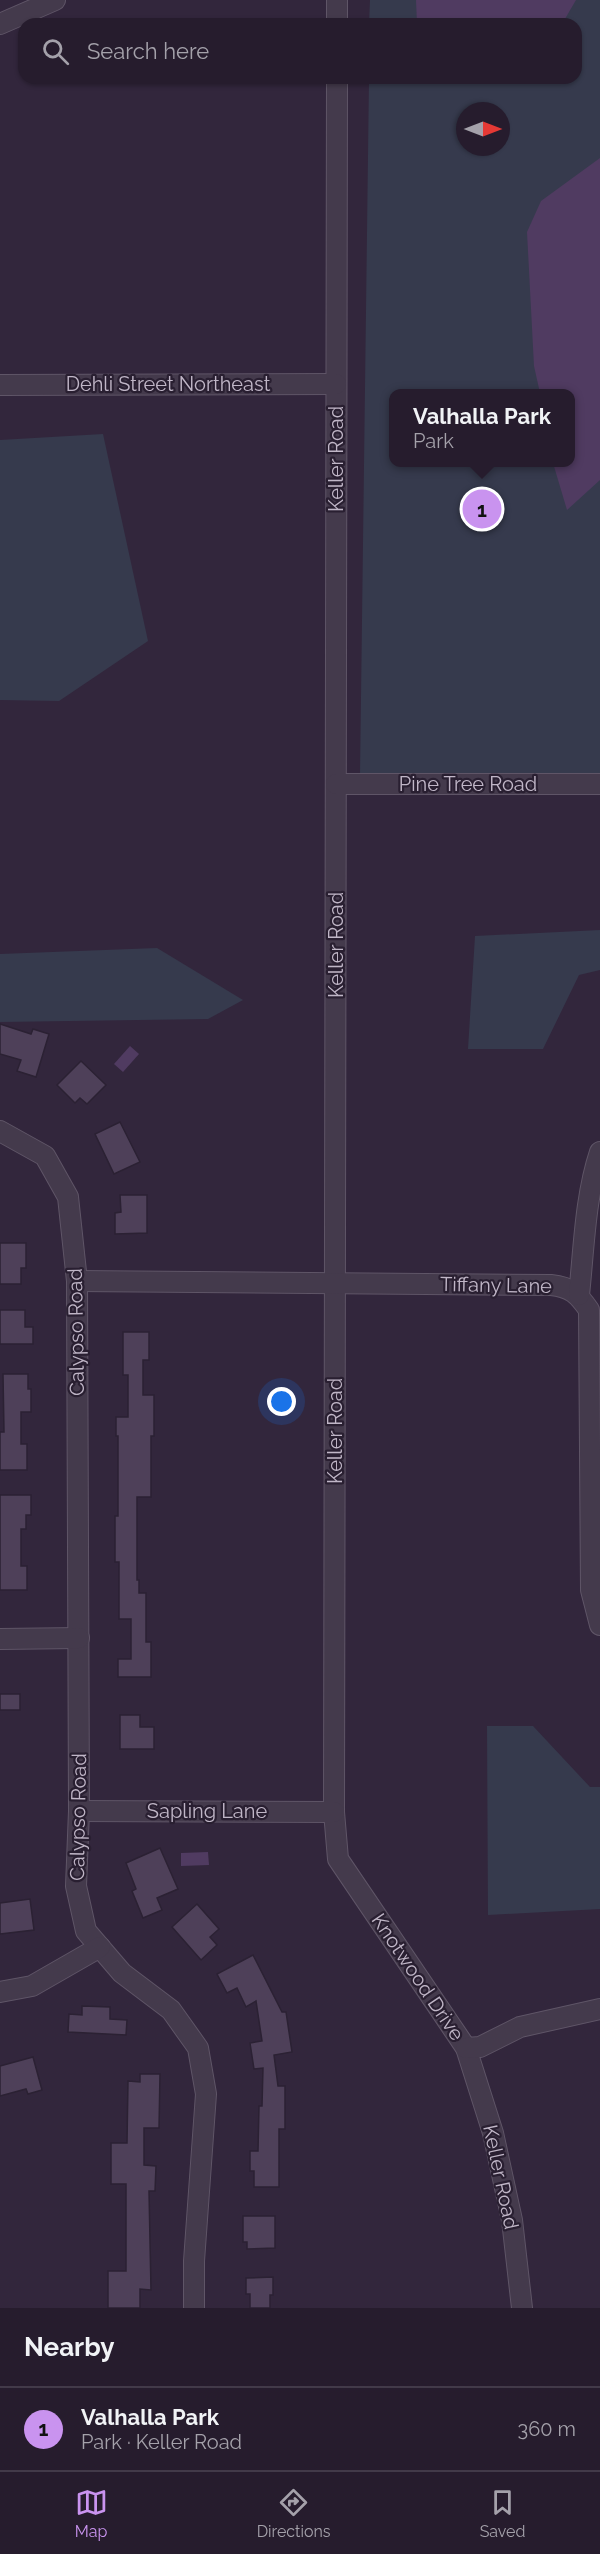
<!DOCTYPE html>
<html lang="en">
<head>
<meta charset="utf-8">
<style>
  :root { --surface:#261c2d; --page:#2e2535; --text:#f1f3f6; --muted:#a4a1aa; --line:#423a49; --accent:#c993ef }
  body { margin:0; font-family:Raleway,sans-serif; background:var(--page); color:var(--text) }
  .compass { position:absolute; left:456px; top:102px; width:54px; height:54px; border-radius:50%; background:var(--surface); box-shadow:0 2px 4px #0004; rotate:90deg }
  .you { position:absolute; left:282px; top:1402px; width:21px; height:21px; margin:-15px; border:4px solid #fff; border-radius:50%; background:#1a73e8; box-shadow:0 0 0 9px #1a73e833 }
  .badge { display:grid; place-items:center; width:39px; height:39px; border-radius:50%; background:var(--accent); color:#111; font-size:20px; font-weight:700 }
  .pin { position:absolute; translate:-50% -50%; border:3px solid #fff; box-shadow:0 2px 6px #0006 }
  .popup { position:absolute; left:389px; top:389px; width:186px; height:78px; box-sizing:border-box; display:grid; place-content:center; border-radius:12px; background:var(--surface); filter:drop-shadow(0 2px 4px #0005); font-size:20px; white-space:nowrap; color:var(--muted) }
  .popup b { font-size:22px; color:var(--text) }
  .popup::after { content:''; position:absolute; left:50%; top:100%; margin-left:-12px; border:12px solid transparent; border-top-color:var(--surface) }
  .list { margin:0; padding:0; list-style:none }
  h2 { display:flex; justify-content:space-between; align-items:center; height:78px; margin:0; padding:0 24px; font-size:26px }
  h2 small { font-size:20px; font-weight:400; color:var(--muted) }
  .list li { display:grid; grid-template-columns:39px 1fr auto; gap:18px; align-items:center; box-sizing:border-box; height:84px; padding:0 24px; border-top:2px solid var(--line) }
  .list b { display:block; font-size:22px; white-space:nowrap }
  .list p { margin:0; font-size:20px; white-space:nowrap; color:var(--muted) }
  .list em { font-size:20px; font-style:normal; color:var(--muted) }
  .icon { flex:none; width:33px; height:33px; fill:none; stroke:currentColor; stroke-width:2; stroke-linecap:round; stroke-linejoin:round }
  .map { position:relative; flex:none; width:600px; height:2308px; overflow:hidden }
  .search { position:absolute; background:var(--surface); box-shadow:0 2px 4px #0004; left:18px; right:18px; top:18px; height:66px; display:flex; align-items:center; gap:15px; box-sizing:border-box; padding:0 21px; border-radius:18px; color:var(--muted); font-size:22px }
  .sheet { height:162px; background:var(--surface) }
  nav { display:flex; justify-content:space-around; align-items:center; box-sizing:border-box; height:84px; border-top:2px solid var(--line); background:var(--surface); font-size:16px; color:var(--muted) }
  nav a { display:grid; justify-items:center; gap:3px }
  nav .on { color:var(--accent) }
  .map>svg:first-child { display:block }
  .green { fill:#363a4d; fill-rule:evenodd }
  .water { fill:#503b61 }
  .building { fill:#4e4059; stroke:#2b2133; stroke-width:1.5 }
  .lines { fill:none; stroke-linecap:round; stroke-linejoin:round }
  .minor-casing { stroke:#5f5567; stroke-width:22 }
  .minor { stroke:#443a4c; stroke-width:20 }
  .labels { text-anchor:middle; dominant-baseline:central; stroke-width:4.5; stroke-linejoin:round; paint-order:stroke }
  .street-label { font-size:20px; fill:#c0b6c7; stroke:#291f31 }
</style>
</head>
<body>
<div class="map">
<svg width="600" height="2308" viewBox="0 0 600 2308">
  <rect width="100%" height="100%" fill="#32263c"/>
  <!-- green -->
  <g class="green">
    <path d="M370,0H600V774L360,775L369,78H576V24H369ZM465,111H501V147H465ZM394,394H570V462H394Z"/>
    <path d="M103,434L148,641L59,701L0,700V440Z"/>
    <path d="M600,930V970L579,975L543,1049H468L475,936Z"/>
    <path d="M157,948L243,1000L208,1019L0,1022V954Z"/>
    <path d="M487,1726H533L590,1787H600V1909L488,1915Z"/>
  </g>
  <!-- water -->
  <g class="water">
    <path d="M416,0H576L562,24H417Z"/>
    <path d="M600,158V480L567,510L553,463L570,462V394L540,393L534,366L527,232L541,201Z"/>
    <path d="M130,1046L139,1054L123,1072L114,1064Z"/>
    <path d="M208,1852L209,1865L181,1866V1853Z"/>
  </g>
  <!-- building -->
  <g class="building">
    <path d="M0,1024L31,1034L33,1029L49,1034L36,1077L17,1071L21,1060L0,1054Z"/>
    <path d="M81,1061L106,1085L87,1104L80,1098L75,1103L57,1085Z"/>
    <path d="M120,1122L140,1162L114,1174L95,1134Z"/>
    <path d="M120,1195H147V1233L115,1234V1213L121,1212Z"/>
    <path d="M0,1243H26V1268H21V1284H0Z"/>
    <path d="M0,1310H25V1327H33V1344H0Z"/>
    <path d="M123,1332H149V1360H143V1395H154V1436H151V1497H137V1580H139V1593H146V1642H151V1677H118V1659H131V1619H119V1562H115V1516H118V1436H116V1417H128V1375H123Z"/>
    <path d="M3,1374H28V1389H31V1412H21V1444H27V1470H0V1432H4Z"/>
    <path d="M0,1495H31V1515H26V1529H21V1566H27V1590H0Z"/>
    <rect x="0" y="1694" width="20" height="16"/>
    <path d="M120,1715H140V1727H154V1749H120Z"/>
    <path d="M160,1848L178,1889L157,1898L162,1910L143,1918L132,1891L136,1889L126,1863Z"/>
    <path d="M30,1899L34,1930L0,1934V1903Z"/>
    <path d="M197,1904L219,1929L210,1937L217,1945L201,1960L172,1927Z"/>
    <path d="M253,1955L282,2012H286L292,2052L274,2055L278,2086H285V2129H279V2187H254V2171H250V2151H258L259,2106H262L263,2068L254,2069L250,2043L262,2041L256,2001L246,2007L237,1988L227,1993L217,1974Z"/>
    <path d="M82,2006L110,2007V2019L127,2020L126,2035L68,2032L69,2014L82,2015Z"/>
    <path d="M33,2057L42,2090L28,2094L26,2089L0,2096V2066Z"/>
    <path d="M140,2074H160L159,2128H144V2165L156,2166L155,2191H149L151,2290L140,2289V2308H108V2271H126V2184H111V2143H127L128,2081L140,2082Z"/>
    <path d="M243,2216H275V2248L247,2249V2242H243Z"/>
    <path d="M273,2277V2295H270V2308H250V2294H246V2278Z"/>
  </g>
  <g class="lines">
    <defs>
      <g id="minor">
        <path d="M0,24L55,0"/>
        <path d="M337,24V0"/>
        <path d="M337,78L334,1812L338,1859L466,2048L493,2133L512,2220L522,2308"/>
        <path d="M0,385L336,384"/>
        <path d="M336,784H600"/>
        <path d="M0,1131L45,1156L68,1197L77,1281L79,1811L76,1886L86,1931L122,1973L171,2010L198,2048L206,2094L194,2261V2308"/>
        <path d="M77,1281L551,1285C571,1287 578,1294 589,1310L591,1590L600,1625"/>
        <path d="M579,1295C584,1248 585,1197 600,1152"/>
        <path d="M0,1639L79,1638"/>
        <path d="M79,1811L334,1812"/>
        <path d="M0,1992L32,1986L100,1947"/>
        <path d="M466,2048L480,2047L520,2027L600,2009"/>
      </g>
    </defs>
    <!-- minor casing -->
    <use href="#minor" class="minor-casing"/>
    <!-- minor -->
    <use href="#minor" class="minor"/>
  </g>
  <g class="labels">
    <!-- street labels -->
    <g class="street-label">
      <text x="168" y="384">Dehli Street Northeast</text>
      <text transform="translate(336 459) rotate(-90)">Keller Road</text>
      <text x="468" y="784">Pine Tree Road</text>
      <text transform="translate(336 945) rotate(-90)">Keller Road</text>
      <text transform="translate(496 1285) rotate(1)">Tiffany Lane</text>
      <text transform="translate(76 1332) rotate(-91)">Calypso Road</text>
      <text transform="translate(335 1431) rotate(-90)">Keller Road</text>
      <text x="207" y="1811">Sapling Lane</text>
      <text transform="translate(78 1817) rotate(-89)">Calypso Road</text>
      <text transform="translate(418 1977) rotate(56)">Knotwood Drive</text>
      <text transform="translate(501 2177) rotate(78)">Keller Road</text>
    </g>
  </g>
</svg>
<svg class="compass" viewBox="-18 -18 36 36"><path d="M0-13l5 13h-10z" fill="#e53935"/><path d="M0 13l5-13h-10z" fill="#a4a1aa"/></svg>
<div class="you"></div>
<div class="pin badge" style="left:482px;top:509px">1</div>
<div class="popup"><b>Valhalla Park</b>Park</div>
<div class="search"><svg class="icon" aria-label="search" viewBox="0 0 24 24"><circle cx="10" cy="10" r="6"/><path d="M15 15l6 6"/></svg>Search here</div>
</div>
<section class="sheet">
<h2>Nearby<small></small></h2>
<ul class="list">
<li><span class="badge">1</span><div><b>Valhalla Park</b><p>Park · Keller Road</p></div><em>360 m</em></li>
</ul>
</section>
<nav>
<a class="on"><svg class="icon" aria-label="map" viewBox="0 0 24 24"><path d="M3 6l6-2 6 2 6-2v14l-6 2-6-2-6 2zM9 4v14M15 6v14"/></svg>Map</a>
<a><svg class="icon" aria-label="directions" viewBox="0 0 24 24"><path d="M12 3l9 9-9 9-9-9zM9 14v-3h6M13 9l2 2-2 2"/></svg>Directions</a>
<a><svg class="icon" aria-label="saved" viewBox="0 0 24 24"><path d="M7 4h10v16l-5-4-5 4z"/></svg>Saved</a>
</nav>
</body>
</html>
